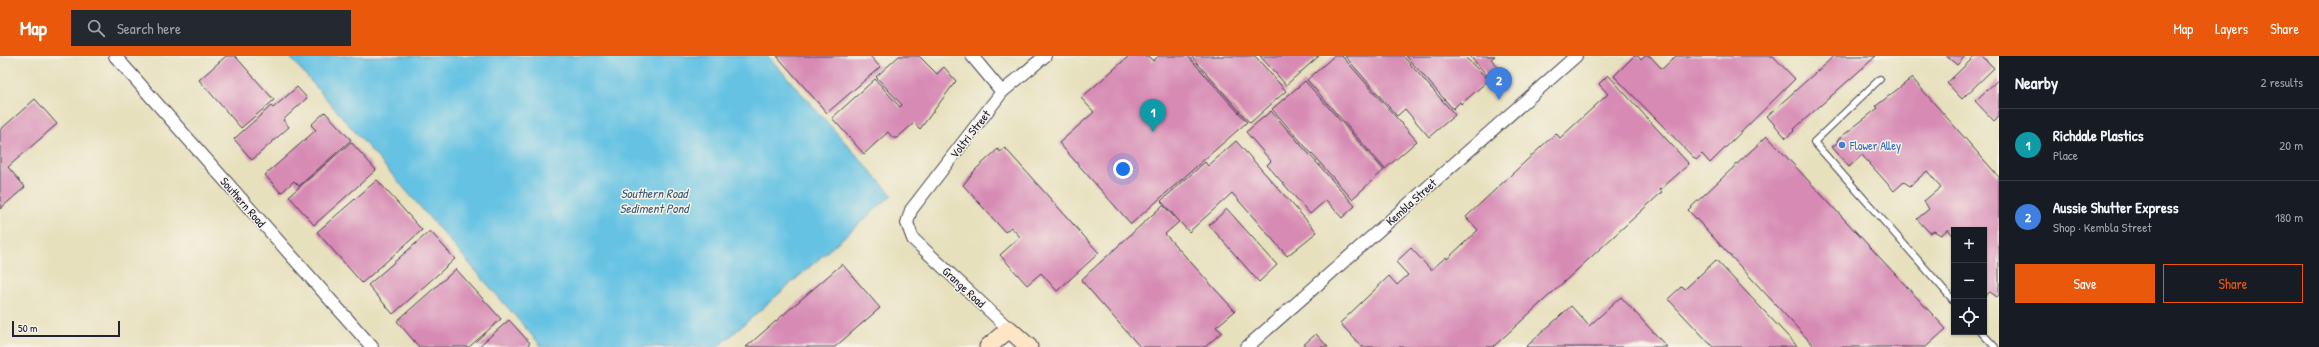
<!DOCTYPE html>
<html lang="en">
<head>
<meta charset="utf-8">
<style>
  :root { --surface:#171b24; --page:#242831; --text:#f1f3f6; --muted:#9ea1a6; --line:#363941; --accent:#ea580c }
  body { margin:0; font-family:"Patrick Hand",sans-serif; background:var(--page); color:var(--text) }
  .controls { position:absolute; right:12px; bottom:12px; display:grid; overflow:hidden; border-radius:0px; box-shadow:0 1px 3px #0004 }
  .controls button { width:36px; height:36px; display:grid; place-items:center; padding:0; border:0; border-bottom:1px solid var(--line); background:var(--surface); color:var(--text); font:20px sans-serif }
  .scale { position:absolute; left:12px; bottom:10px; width:108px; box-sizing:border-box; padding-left:4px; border:2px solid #22223b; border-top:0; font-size:11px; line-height:14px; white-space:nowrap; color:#22223b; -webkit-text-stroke:3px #f7f3e8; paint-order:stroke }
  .you { position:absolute; left:1123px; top:113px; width:14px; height:14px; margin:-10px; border:3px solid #fff; border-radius:50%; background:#1a73e8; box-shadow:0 0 0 6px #1a73e833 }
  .badge { display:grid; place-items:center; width:26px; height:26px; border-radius:50%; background:var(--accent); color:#fff; font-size:13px; font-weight:700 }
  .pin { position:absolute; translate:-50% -33px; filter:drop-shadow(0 1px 2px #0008) }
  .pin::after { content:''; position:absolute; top:21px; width:14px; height:12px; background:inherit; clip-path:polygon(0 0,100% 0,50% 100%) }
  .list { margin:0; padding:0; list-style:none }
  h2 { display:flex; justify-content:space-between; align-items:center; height:52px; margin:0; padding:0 16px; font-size:17px }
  h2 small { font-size:13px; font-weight:400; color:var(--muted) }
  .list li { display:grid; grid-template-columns:26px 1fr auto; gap:12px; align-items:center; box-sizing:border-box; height:72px; padding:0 16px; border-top:1px solid var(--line) }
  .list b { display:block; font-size:15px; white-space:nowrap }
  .list p { margin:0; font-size:13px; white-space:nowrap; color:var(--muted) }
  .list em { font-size:13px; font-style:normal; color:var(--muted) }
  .actions { display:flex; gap:8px; padding:12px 16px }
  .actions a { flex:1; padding:9px 0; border:1px solid var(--accent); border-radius:0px; text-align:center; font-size:14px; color:var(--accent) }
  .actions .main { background:var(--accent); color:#fff }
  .icon { flex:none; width:22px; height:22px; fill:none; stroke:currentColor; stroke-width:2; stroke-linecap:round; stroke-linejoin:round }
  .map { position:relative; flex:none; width:1999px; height:291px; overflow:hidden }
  header { display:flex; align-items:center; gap:24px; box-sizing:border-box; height:56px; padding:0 20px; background:var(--accent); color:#fff }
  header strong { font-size:19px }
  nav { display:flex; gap:22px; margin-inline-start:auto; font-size:14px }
  .search { width:280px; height:36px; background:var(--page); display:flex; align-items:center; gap:10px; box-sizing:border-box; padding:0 14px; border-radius:0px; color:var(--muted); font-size:15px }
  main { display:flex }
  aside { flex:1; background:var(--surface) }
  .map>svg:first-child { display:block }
  .water { fill:#65c2e3; stroke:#44728f }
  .building { fill:#d78ab4 }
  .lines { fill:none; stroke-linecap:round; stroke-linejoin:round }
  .lane-casing { stroke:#403e4e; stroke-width:8 }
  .street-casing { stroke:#403e4e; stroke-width:14 }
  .secondary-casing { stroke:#403e4e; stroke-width:19 }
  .lane { stroke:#fff; stroke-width:6 }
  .street { stroke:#fff; stroke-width:12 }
  .secondary { stroke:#fde5c5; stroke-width:17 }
  .shop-dot { fill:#3f7fe0; stroke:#f7f3e8; stroke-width:1.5 }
  .labels { text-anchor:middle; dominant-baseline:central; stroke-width:3; stroke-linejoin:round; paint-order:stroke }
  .street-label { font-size:12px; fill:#22223b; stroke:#f7f3e8 }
  .shop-label { font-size:12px; fill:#366cbe; stroke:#f7f3e8; text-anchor:start }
  .water-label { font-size:13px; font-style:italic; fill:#395a76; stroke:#f7f3e8 }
</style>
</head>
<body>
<header>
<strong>Map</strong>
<div class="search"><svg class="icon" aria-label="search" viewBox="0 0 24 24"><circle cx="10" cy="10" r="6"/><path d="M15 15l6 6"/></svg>Search here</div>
<nav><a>Map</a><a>Layers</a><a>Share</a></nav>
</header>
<main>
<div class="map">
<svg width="1999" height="291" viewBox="0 0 1999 291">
  <rect width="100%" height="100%" fill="#f7f3e8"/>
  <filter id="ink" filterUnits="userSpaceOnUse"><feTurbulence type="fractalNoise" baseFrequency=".025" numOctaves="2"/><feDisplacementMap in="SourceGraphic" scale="8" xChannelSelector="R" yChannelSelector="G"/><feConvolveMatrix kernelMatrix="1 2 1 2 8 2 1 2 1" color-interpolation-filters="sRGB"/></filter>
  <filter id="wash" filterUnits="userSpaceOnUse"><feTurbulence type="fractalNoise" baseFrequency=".012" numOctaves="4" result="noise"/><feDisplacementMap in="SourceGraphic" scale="16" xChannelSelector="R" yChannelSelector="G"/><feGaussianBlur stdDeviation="0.9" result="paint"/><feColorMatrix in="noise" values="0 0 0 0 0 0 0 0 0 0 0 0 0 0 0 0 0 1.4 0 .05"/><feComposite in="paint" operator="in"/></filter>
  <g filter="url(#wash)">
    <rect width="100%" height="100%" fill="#e7e0bd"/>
    <!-- water -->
    <path class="water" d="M289,0H768L892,139L718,291H542Z"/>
    <g id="blocks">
      <!-- building -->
      <g class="building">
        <path d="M226,0H235L274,44L241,72L199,24Z"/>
        <path d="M777,0H870L880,11L827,57Z"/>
        <path d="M899,0H919L937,18L944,11L956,25L920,73L914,67L897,82H893L888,76L864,98L832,62L875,23L900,51L902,49L876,21Z"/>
        <path d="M1129,0H1148L1153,5L1159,0H1188L1247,66L1131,168L1059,87L1094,56L1081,42Z"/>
        <path d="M1191,0H1255L1286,35L1250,67Z"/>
        <path d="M1260,0H1319L1286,29Z"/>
        <path d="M1334,0H1342L1417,85L1385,113L1307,24Z"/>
        <path d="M1345,0H1403L1455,59L1429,81L1405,53L1397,60Z"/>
        <path d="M1406,0H1464L1489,24L1461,48L1460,46L1453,53Z"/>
        <path d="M1470,0H1495L1491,3L1501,15L1491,24Z"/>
        <path d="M1634,0H1638L1641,4L1645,0H1650L1662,13L1676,0H1773L1795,23L1710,107L1702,98L1696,104L1614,20Z"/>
        <path d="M1834,0H1876L1793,74L1794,75L1786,82L1767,60Z"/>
        <path d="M1946,0H1965L1957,9Z"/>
        <path d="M1975,0H1982L1994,12L1962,43L1947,27Z"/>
        <path d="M1608,19L1689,108L1660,134L1662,136L1493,291H1362L1340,267L1389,220L1397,229L1408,219L1396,206L1411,192L1431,214L1446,201L1447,203L1478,174L1466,161L1556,77L1560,82L1608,38L1599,28Z"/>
        <path d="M1912,22L1999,121V239L1997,241L1990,236L1985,240L1984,239V174H1954V181L1948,173L1941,179L1934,175L1930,177L1917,163L1929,153L1924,145L1941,131L1927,115L1910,130L1904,126L1894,135L1862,99L1849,111L1832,91L1838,86L1837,84L1878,52L1876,50Z"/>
        <path d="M1999,23V60L1994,65L1975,45Z"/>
        <path d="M1305,25L1384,114L1352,143L1272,53Z"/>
        <path d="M297,31L307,42L283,64L289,71L252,104L234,83L271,50L273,52Z"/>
        <path d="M35,43L57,68L8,111L25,131L0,153V74Z"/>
        <path d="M1271,55L1355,150L1342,162L1326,144L1310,158L1267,109L1271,105L1246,76Z"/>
        <path d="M325,56L351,84L299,130L294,125L281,137L265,119L316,74L311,69Z"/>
        <path d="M1767,80L1946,273L1926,291H1815L1688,154Z"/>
        <path d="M1236,85L1317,176L1287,200L1232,137L1189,176L1161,145L1205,106L1208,110Z"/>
        <path d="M351,86L376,114L314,169L289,140Z"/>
        <path d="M1005,92L1099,197L1057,235L1041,217L1027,229L1000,199L1020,181L1011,171L1005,176L963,129L975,114L998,93L1000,96Z"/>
        <path d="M377,124L422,174L362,227L317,176Z"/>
        <path d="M1163,149L1179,166L1165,178L1235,255L1216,271L1222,276L1205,291H1140L1081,224Z"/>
        <path d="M1227,153L1277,209L1259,226L1209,169Z"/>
        <path d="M430,175L455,203L393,258L368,229Z"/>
        <path d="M1716,204L1798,291H1713L1668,243L1682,230L1685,233Z"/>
        <path d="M842,208L880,252L859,270L835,291H746Z"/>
        <path d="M456,213L501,263L469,291H419L397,265Z"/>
        <path d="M1621,241L1667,291H1526L1571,250L1589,270Z"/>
        <path d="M509,264L530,287L526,291H478Z"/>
        <path d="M1316,278L1328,291H1301Z"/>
      </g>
    </g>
  </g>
  <g filter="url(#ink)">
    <use href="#blocks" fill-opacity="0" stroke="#403e4e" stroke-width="1"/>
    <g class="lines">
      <defs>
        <g id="lane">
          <path d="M1880,23L1814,86L1954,245"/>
          <path d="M1981,276L1995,291"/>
        </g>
        <g id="street">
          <path d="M115,0L372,291"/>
          <path d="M972,0L1002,36"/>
          <path d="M1009,273L913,183L907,167L911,154L1002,36L1045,0"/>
          <path d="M1247,291L1576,0"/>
        </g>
        <path id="secondary" d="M988,291L1009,273L1029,291"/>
      </defs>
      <!-- lane casing -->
      <use href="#lane" class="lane-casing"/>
      <!-- street casing -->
      <use href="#street" class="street-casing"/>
      <!-- secondary casing -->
      <use href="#secondary" class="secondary-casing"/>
      <!-- lane -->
      <use href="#lane" class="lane"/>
      <!-- street -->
      <use href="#street" class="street"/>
      <!-- secondary -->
      <use href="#secondary" class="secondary"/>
    </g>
  </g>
  <!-- markers -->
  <circle class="shop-dot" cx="1842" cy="89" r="4"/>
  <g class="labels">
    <!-- street labels -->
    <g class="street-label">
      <text transform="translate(970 78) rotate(-52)">Voltri Street</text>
      <text transform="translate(243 146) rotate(49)">Southern Road</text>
      <text transform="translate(1411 146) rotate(-42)">Kembla Street</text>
      <text transform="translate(964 231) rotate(43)">Grange Road</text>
    </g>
    <!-- shop labels -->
    <g class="shop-label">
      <text x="1850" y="89">Flower Alley</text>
    </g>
    <!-- water labels -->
    <g class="water-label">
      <text x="654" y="137">Southern Road<tspan x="654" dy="15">Sediment Pond</tspan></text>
    </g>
  </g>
</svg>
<div class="controls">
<button>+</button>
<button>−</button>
<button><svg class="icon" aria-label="locate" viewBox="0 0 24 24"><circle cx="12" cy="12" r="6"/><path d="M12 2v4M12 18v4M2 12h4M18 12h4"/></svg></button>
</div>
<div class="scale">50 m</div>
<div class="you"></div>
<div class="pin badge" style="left:1153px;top:76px;background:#0f9aa8">1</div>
<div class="pin badge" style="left:1499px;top:44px;background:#3f7fe0">2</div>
</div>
<aside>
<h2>Nearby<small>2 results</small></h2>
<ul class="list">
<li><span class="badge" style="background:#0f9aa8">1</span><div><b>Richdale Plastics</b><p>Place</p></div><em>20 m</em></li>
<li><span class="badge" style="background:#3f7fe0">2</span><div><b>Aussie Shutter Express</b><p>Shop · Kembla Street</p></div><em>180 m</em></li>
</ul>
<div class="actions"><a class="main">Save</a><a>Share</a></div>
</aside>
</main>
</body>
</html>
